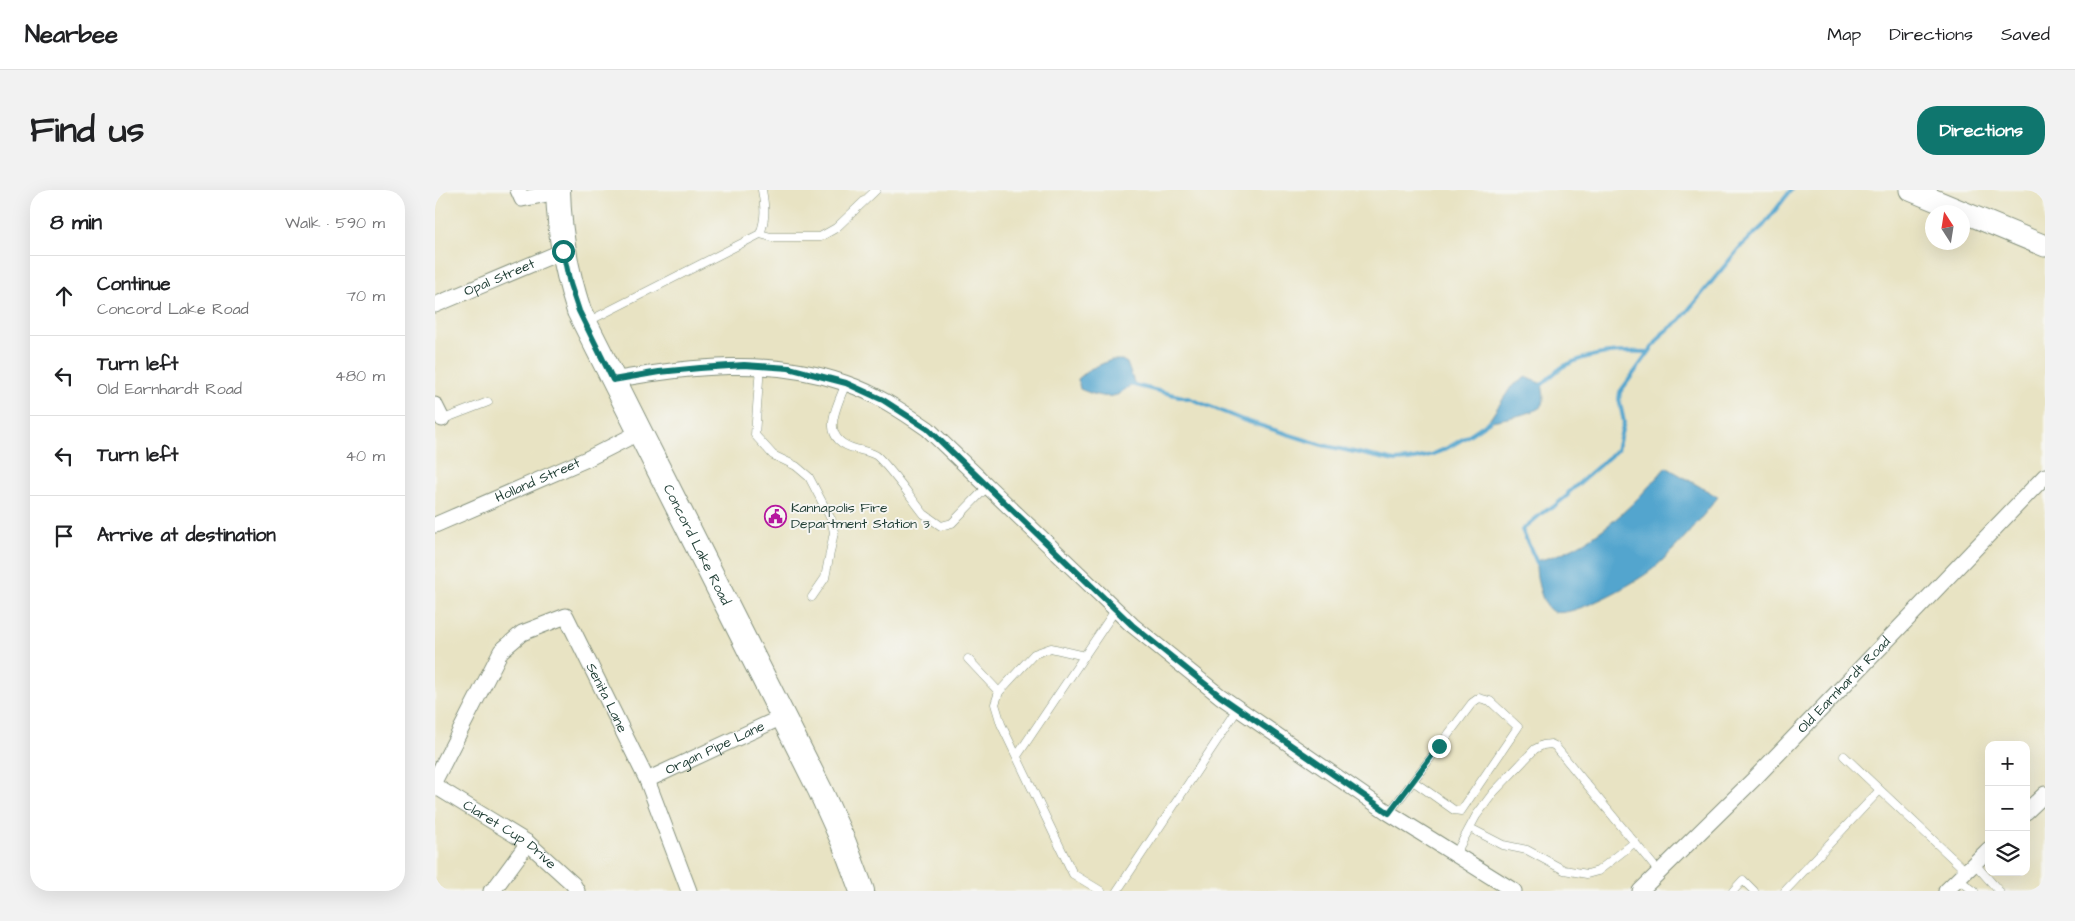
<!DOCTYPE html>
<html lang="en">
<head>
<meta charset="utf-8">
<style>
  :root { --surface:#fff; --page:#f2f2f2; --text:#202124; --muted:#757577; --line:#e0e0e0; --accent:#0f766e }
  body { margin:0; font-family:"Architects Daughter",sans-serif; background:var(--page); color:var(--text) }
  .controls { position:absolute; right:15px; bottom:15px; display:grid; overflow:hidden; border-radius:10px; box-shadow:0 5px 20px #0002 }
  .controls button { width:45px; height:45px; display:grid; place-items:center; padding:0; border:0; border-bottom:1px solid var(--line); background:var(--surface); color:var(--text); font:25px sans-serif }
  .compass { position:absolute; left:1490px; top:15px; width:45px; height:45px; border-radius:50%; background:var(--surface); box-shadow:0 5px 20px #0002; rotate:348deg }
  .stop { position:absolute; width:15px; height:15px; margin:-11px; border:4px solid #0f766e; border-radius:50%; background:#fff }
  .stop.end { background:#0f766e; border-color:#fff; box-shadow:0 1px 5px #0008 }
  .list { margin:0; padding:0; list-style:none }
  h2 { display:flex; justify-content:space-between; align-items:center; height:65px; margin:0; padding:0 20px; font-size:21px }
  h2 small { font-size:16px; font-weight:400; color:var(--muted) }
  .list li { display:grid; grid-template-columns:32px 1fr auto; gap:15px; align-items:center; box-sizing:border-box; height:80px; padding:0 20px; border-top:1px solid var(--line) }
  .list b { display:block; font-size:19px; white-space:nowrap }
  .list p { margin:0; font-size:16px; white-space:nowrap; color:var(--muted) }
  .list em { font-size:16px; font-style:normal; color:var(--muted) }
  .icon { flex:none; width:28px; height:28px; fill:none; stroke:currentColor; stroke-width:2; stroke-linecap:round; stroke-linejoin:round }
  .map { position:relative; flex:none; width:1610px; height:701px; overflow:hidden; border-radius:20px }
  header { display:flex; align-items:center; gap:30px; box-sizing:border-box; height:70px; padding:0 25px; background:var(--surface); border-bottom:1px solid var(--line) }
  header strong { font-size:24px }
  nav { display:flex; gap:28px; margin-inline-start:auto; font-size:18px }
  .intro { display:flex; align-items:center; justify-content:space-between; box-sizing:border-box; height:120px; padding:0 30px }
  h1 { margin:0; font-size:35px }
  .button { padding:12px 22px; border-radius:20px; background:var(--accent); color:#fff; font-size:18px; font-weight:700 }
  main { display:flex; gap:30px; padding:0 30px }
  aside { flex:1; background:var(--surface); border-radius:20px; box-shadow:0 5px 20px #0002 }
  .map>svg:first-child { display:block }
  .water { fill:#53a5ce; stroke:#397181 }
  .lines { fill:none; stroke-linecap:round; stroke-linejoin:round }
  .stream { stroke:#53a5ce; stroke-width:4 }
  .lane-casing { stroke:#84907c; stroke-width:9 }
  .street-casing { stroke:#84907c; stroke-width:17 }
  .secondary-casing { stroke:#84907c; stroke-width:23 }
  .primary-casing { stroke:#84907c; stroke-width:26 }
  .lane { stroke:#fff; stroke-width:8 }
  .street { stroke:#fff; stroke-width:15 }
  .secondary { stroke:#fff; stroke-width:21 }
  .primary { stroke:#fff; stroke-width:24 }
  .route { stroke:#0f766e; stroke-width:6 }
  .labels { text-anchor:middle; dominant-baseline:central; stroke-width:4; stroke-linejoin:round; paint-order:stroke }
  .street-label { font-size:14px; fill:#1f3d34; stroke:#f6f6f2 }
  .poi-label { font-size:14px; fill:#1f3d34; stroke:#f6f6f2; text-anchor:start }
</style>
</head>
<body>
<header>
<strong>Nearbee</strong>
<nav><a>Map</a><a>Directions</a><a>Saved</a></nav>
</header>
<div class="intro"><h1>Find us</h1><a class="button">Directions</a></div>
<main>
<aside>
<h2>8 min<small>Walk · 590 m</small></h2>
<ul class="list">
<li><svg class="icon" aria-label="ahead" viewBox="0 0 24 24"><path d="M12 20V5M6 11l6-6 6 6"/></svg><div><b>Continue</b><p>Concord Lake Road</p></div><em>70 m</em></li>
<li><svg class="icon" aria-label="left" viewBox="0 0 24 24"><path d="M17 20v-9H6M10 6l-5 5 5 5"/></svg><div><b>Turn left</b><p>Old Earnhardt Road</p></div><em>480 m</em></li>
<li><svg class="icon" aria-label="left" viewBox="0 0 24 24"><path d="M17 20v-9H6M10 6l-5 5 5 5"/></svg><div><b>Turn left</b></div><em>40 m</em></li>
<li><svg class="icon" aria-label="arrive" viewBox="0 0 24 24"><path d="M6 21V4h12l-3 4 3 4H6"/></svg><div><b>Arrive at destination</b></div></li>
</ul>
</aside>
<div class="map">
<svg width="1610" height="701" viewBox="0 0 1610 701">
  <rect width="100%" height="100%" fill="#f6f6f2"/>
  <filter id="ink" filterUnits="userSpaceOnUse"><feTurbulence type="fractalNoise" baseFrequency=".02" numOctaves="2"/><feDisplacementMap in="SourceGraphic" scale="10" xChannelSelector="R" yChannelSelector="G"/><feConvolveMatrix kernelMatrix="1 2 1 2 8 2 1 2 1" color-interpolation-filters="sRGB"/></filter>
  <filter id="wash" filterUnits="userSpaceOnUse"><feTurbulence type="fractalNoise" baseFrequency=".0096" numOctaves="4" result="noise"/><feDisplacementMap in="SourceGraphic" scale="20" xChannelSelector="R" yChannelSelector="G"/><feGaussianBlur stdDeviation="1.12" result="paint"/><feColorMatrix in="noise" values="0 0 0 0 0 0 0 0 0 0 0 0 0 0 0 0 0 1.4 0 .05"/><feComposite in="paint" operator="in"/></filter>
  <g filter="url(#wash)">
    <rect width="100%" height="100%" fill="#e8e3c3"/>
    <!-- water -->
    <g class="water">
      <path d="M676,170H687L692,173L700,195C692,196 688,202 682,205C669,209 657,204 645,199L643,189L655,179Z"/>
      <path d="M1091,187L1107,194C1108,200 1110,209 1108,214C1104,224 1064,229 1053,232L1076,197Z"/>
      <path d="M1231,277L1283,307C1263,332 1243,357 1219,378C1204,391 1138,428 1119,422C1106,418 1100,383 1101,371C1156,359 1196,318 1231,277Z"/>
    </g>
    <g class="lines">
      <!-- stream -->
      <g class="stream">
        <path d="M695,194L756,209L808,230L887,255L960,271C1001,270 1024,252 1056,230"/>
        <path d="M1105,196C1113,190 1120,181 1129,176C1156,162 1184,161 1213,162"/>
        <path d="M1103,375L1087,340L1112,319L1117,318L1133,305V303L1182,260L1189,232L1184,209L1185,202L1228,143L1245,130L1307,55L1328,36L1356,0"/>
      </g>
    </g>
  </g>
  <g filter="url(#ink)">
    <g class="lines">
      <defs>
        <g id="lane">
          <path d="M325,44L336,47H385L401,38L441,0"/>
          <path d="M152,132L325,44C331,28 330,17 327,0"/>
          <path d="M325,176L320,245L338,265L361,276L374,287L396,329L399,342L390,388L377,407"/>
          <path d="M411,193C401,219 383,249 421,259C428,261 438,262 443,267C460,284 474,305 489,324L506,336L517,333L553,296"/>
          <path d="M6,230L53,212"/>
          <path d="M650,466L616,458L599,464L564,502L560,514L566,534L638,684L666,701"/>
          <path d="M533,469L564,502"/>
          <path d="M582,566L681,419"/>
          <path d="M1409,566L1532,682"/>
          <path d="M954,623L1037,513L1044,508L1055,511L1083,537L1026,621L1019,620L978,591"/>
          <path d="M1035,638L1068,655L1092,660L1129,680L1152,684L1163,681L1200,652"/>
          <path d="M1020,665L1041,626L1058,603L1100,559L1108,555L1116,554L1120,556L1224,682"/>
          <path d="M1539,673L1564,701"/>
          <path d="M1524,690L1539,701"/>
          <path d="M682,701L803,519"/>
          <path d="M1298,701L1308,690L1319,701"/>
          <path d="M1350,701L1444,601"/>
        </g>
        <g id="street">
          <path d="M83,0L87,9L123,2"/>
          <path id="s1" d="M0,115L128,61"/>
          <path d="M178,190C256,176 334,167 410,193C440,203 467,221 493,239L697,435L785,506L954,623L1079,701"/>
          <path d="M0,215L7,229"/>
          <path id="s2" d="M0,335L152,269L205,242"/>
          <path id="s3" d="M0,590L66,461L87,443L131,426L212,590L254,701"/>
          <path id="s4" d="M212,590L347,527"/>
          <path id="s5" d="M0,596L93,653L138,694L142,701"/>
          <path d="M1591,622L1610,604"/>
          <path d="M56,701L60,698L93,653"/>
          <path id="s6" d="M1205,701L1320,588L1610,286"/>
          <path d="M1511,701L1554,659"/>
        </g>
        <path id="secondary" d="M1475,0L1610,56"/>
        <g id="primary">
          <path id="s7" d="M123,0C124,42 131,81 144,121L385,600L409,653L427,701"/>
        </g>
      </defs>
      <!-- lane casing -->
      <use href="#lane" class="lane-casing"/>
      <!-- street casing -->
      <use href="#street" class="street-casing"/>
      <!-- secondary casing -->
      <use href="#secondary" class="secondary-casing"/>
      <!-- primary casing -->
      <use href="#primary" class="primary-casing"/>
      <!-- lane -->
      <use href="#lane" class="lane"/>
      <!-- street -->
      <use href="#street" class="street"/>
      <!-- secondary -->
      <use href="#secondary" class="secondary"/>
      <!-- primary -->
      <use href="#primary" class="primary"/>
    </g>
  </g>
  <g class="lines" filter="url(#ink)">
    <!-- route -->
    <path class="route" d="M128,61L135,94L144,121L178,190L224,182L265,178L309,175L354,178L411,193L448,210L493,239L697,435L785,506L954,623L1004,556"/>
  </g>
  <!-- icons -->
  <defs>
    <symbol id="civic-ring" viewBox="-11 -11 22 22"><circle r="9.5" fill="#f6f6f2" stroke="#b5179e" stroke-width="1.5"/><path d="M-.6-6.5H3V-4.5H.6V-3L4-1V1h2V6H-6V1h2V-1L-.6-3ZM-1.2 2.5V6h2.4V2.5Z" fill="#b5179e"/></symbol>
  </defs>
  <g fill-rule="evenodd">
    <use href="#civic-ring" x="328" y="314" width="25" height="25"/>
  </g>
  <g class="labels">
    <!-- street labels -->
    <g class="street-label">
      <text stroke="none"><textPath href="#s1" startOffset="70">Opal Street</textPath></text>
      <text stroke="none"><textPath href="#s2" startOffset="112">Holland Street</textPath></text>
      <text stroke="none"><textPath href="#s7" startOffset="385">Concord Lake Road</textPath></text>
      <text stroke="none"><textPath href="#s6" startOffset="290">Old Earnhardt Road</textPath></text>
      <text stroke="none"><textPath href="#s3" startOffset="311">Senita Lane</textPath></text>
      <text stroke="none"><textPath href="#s4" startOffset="75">Organ Pipe Lane</textPath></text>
      <text stroke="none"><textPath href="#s5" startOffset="89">Claret Cup Drive</textPath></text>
    </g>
    <!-- poi labels -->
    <g class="poi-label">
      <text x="356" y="318">Kannapolis Fire<tspan x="356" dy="16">Department Station 3</tspan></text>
    </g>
  </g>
</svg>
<div class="controls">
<button>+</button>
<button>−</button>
<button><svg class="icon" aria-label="layers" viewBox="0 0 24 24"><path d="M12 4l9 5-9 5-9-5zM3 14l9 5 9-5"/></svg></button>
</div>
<svg class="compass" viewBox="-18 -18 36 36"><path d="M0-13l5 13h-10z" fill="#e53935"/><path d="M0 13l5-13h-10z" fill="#757577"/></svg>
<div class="stop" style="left:128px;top:61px"></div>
<div class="stop end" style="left:1004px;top:556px"></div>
</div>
</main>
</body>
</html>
